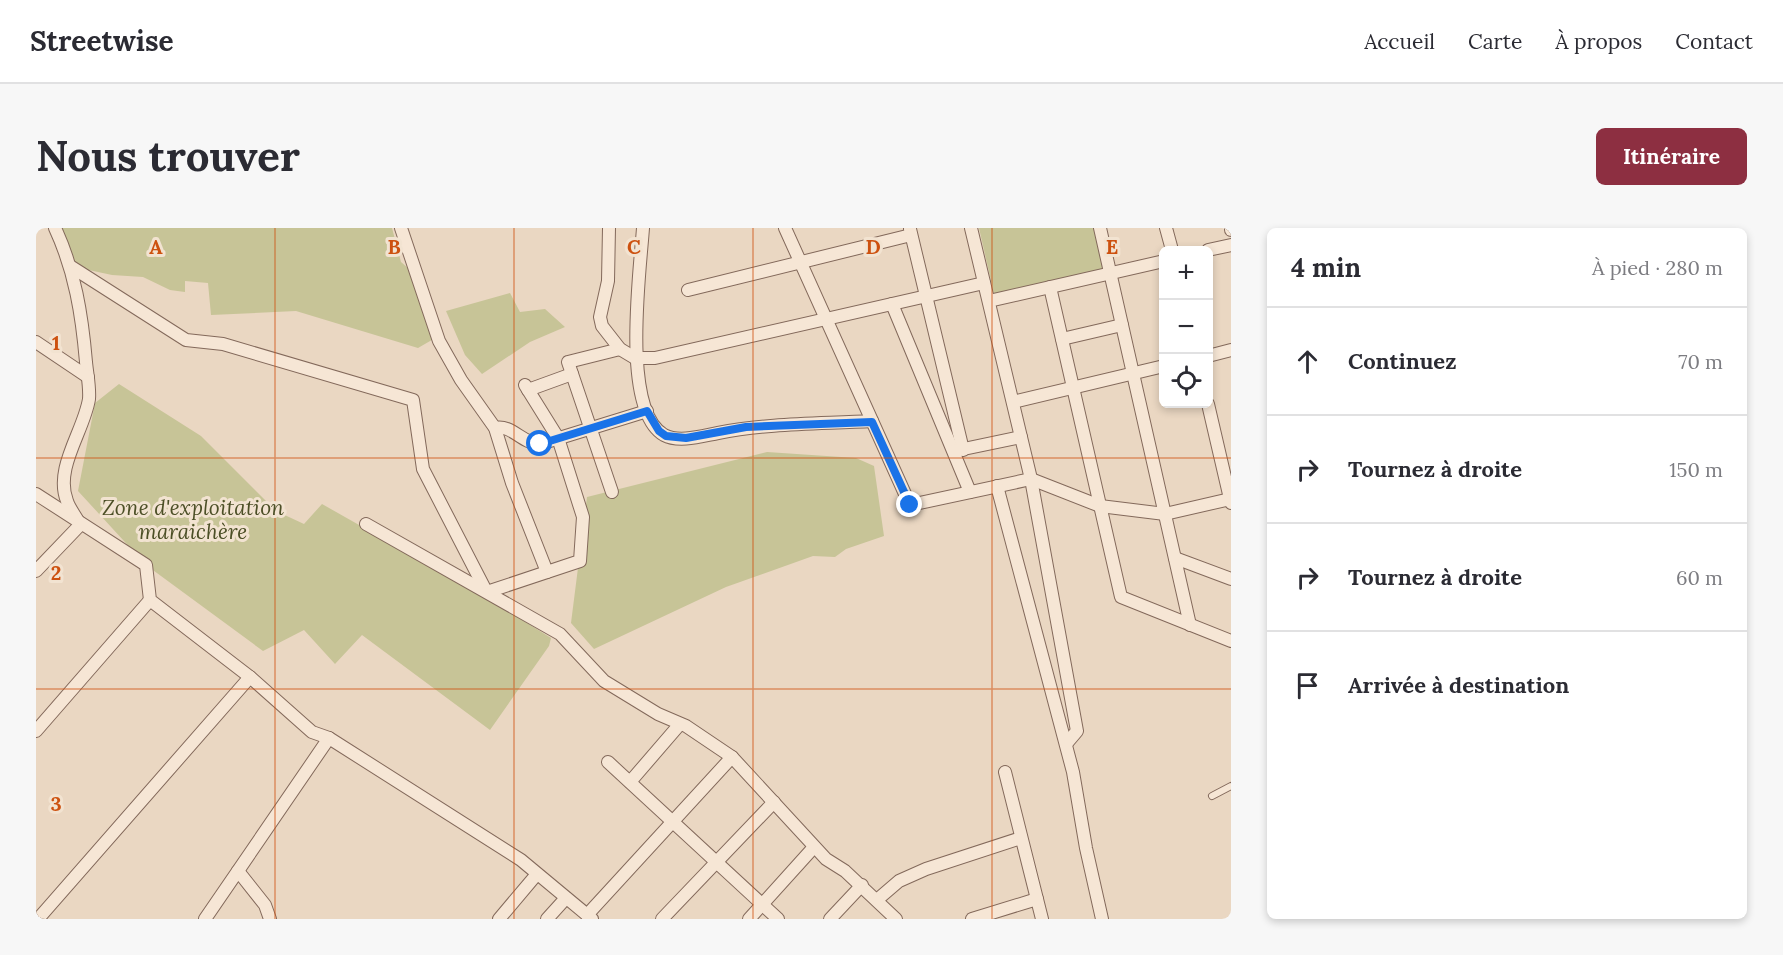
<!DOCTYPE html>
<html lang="fr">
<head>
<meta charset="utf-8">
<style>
  :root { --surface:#fff; --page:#f7f7f7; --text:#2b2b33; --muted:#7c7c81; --line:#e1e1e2; --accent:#8d2f41 }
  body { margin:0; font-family:Lora,serif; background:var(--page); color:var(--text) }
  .controls { position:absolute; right:18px; top:18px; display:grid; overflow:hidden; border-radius:9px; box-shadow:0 3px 9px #0003 }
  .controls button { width:54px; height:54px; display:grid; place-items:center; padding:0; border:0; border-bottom:2px solid var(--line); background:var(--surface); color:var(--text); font:30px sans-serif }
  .stop { position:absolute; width:18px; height:18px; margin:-14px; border:4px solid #1a73e8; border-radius:50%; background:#fff }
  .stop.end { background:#1a73e8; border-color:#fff; box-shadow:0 2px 6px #0008 }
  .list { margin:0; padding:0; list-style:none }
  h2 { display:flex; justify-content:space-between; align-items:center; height:78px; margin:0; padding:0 24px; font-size:26px }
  h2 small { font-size:20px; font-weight:400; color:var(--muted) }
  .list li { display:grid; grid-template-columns:39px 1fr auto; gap:18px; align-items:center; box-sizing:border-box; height:108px; padding:0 24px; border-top:2px solid var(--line) }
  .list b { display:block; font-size:22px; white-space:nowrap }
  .list em { font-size:20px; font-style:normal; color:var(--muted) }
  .icon { flex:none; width:33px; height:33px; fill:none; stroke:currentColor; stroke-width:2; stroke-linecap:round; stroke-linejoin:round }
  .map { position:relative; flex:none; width:1195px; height:691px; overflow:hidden; border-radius:9px }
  header { display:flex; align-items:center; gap:36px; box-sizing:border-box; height:84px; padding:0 30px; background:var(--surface); border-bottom:2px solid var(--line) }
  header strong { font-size:28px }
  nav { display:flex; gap:33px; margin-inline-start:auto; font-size:21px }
  .intro { display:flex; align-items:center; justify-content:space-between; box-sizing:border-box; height:144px; padding:0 36px }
  h1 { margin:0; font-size:42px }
  .button { padding:15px 27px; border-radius:9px; background:var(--accent); color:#fff; font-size:21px; font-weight:700 }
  main { display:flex; gap:36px; padding:0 36px }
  aside { flex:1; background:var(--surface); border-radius:9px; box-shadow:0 3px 9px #0003 }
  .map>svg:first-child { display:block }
  .green { fill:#c7c497 }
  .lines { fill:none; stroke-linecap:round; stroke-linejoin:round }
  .service-casing { stroke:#83695b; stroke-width:8 }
  .minor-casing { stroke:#83695b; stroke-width:14 }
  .service { stroke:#f6e6d5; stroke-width:6 }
  .minor { stroke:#f6e6d5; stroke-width:12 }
  .route { stroke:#1a73e8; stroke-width:8 }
  .grid { fill:none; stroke:#cd510f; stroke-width:1.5; stroke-opacity:0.55 }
  .labels { text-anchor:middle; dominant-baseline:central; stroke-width:6; stroke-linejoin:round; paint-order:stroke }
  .park-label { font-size:21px; font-style:italic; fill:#4c4f26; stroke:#f2e3d1 }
  .grid-label { font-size:20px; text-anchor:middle; font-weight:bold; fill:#cd510f; stroke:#f2e3d1; stroke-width:6; stroke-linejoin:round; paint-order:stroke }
</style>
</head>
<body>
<header>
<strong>Streetwise</strong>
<nav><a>Accueil</a><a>Carte</a><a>À propos</a><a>Contact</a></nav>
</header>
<div class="intro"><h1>Nous trouver</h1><a class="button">Itinéraire</a></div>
<main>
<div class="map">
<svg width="1195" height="691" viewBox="0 0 1195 691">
  <rect width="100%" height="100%" fill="#ead7c2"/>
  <!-- green -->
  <g class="green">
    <path d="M19,0H356L365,34L379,46L401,109L382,120L260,83L175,87L172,55L149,53V64L134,62L107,49L76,47L34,38Z"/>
    <path d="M943,0H1058L1067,41L958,66Z"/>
    <path d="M474,65L484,84L509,81L529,99L494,114L446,146L429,127L410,83Z"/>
    <path d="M83,156L165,208L240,283L268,296L286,276L445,366L515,410L513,418L454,502L326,407L299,436L268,402L227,423L110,337L42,263L59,175Z"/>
    <path d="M731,224L820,230L838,238L848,308L810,321L799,329L777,328L690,359L558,421L535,395L551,269Z"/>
  </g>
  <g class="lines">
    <defs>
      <path id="service" d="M1176,568L1195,558"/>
      <g id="minor">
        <path d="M19,0C39,43 46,87 50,134C51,145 54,159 53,171C48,203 18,240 31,273C33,280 39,287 42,293"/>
        <path d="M365,0L403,113L425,152L459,200L476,255L511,344"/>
        <path d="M573,0L572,53L564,89L566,98L584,121L599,130H619L948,55"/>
        <path d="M607,0C604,44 585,182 628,207C643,215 666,208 682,205C732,195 785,196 836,193"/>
        <path d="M749,0L874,277L995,251L1064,278L1129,286L1194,271"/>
        <path d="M935,0L995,251L1041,503L1030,516"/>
        <path d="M1064,0L1154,397"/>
        <path d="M1130,0L1136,22"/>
        <path d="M1195,0V2"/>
        <path d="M874,1L927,222"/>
        <path d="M1172,22L1195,17"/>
        <path d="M34,38L150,112L187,116L377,172L387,241L450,363"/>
        <path d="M1014,59L1085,369L1195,413"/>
        <path d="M652,62L875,7"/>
        <path d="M953,73L1128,33"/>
        <path d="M856,76L934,264"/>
        <path d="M1026,111L1086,97"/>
        <path d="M0,114L52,149"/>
        <path d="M1172,128L1195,122"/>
        <path d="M492,162L536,146"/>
        <path d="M977,174L1128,138"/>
        <path d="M1172,176L1195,275"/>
        <path d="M459,200C476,196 486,216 504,216L611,183"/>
        <path d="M918,223L985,209"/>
        <path d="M961,258L1037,544L1050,620L1066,691"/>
        <path d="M576,264L532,134L584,121"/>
        <path d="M0,266L110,337L114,372L214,449L276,504L293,510L485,632L556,691"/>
        <path d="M330,296L524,406L568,453L622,486L650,498L696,529L790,631L809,643L860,691"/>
        <path d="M1139,330L1195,351"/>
        <path d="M0,343L44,297"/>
        <path d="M451,364L544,333L547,289L522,210L489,157"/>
        <path d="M0,503L114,372"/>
        <path d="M572,534L742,691"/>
        <path d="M969,544L1006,691"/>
        <path d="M594,554L644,496"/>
        <path d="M202,643L229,677L234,691"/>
        <path d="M842,671L863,653L890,641L985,610"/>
        <path d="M551,687L696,529"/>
        <path d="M2,691L214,449"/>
        <path d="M169,691L293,510"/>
        <path d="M463,691L501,646"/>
        <path d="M511,691L530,670"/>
        <path d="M626,691L738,574"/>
        <path d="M713,691L778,619"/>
        <path d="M794,691L826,657"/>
        <path d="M936,691L1001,671"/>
      </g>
    </defs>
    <!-- service casing -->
    <use href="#service" class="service-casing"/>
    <!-- minor casing -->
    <use href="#minor" class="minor-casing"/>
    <!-- service -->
    <use href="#service" class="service"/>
    <!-- minor -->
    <use href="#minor" class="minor"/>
  </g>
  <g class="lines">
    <!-- route -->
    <path class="route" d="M504,216L611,183L623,203L630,208L650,210L710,199L836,194L874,277"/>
  </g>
  <!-- grid -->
  <path class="grid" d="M239,0V691M478,0V691M717,0V691M956,0V691M0,230H1195M0,461H1195"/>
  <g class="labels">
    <!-- park labels -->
    <g class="park-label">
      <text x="157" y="279">Zone d'exploitation<tspan x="157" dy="24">maraichère</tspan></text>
    </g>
  </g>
  <g class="grid-label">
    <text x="120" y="26">A</text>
    <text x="358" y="26">B</text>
    <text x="598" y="26">C</text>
    <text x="837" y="26">D</text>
    <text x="1076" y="26">E</text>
    <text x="20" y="122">1</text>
    <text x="20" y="352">2</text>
    <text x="20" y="583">3</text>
  </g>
</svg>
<div class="controls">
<button>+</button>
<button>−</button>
<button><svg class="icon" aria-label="locate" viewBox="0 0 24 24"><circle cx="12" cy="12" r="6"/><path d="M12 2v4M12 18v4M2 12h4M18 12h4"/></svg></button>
</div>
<div class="stop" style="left:504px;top:216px"></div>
<div class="stop end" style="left:874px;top:277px"></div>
</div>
<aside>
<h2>4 min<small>À pied · 280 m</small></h2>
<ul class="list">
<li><svg class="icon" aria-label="ahead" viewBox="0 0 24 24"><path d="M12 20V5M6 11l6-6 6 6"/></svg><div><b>Continuez</b></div><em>70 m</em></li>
<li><svg class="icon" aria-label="right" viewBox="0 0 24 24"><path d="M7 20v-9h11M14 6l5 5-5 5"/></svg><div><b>Tournez à droite</b></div><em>150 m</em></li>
<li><svg class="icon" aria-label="right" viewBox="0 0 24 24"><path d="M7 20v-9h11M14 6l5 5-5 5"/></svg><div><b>Tournez à droite</b></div><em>60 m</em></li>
<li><svg class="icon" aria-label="arrive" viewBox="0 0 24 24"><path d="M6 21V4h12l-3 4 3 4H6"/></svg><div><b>Arrivée à destination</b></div></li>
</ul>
</aside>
</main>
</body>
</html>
